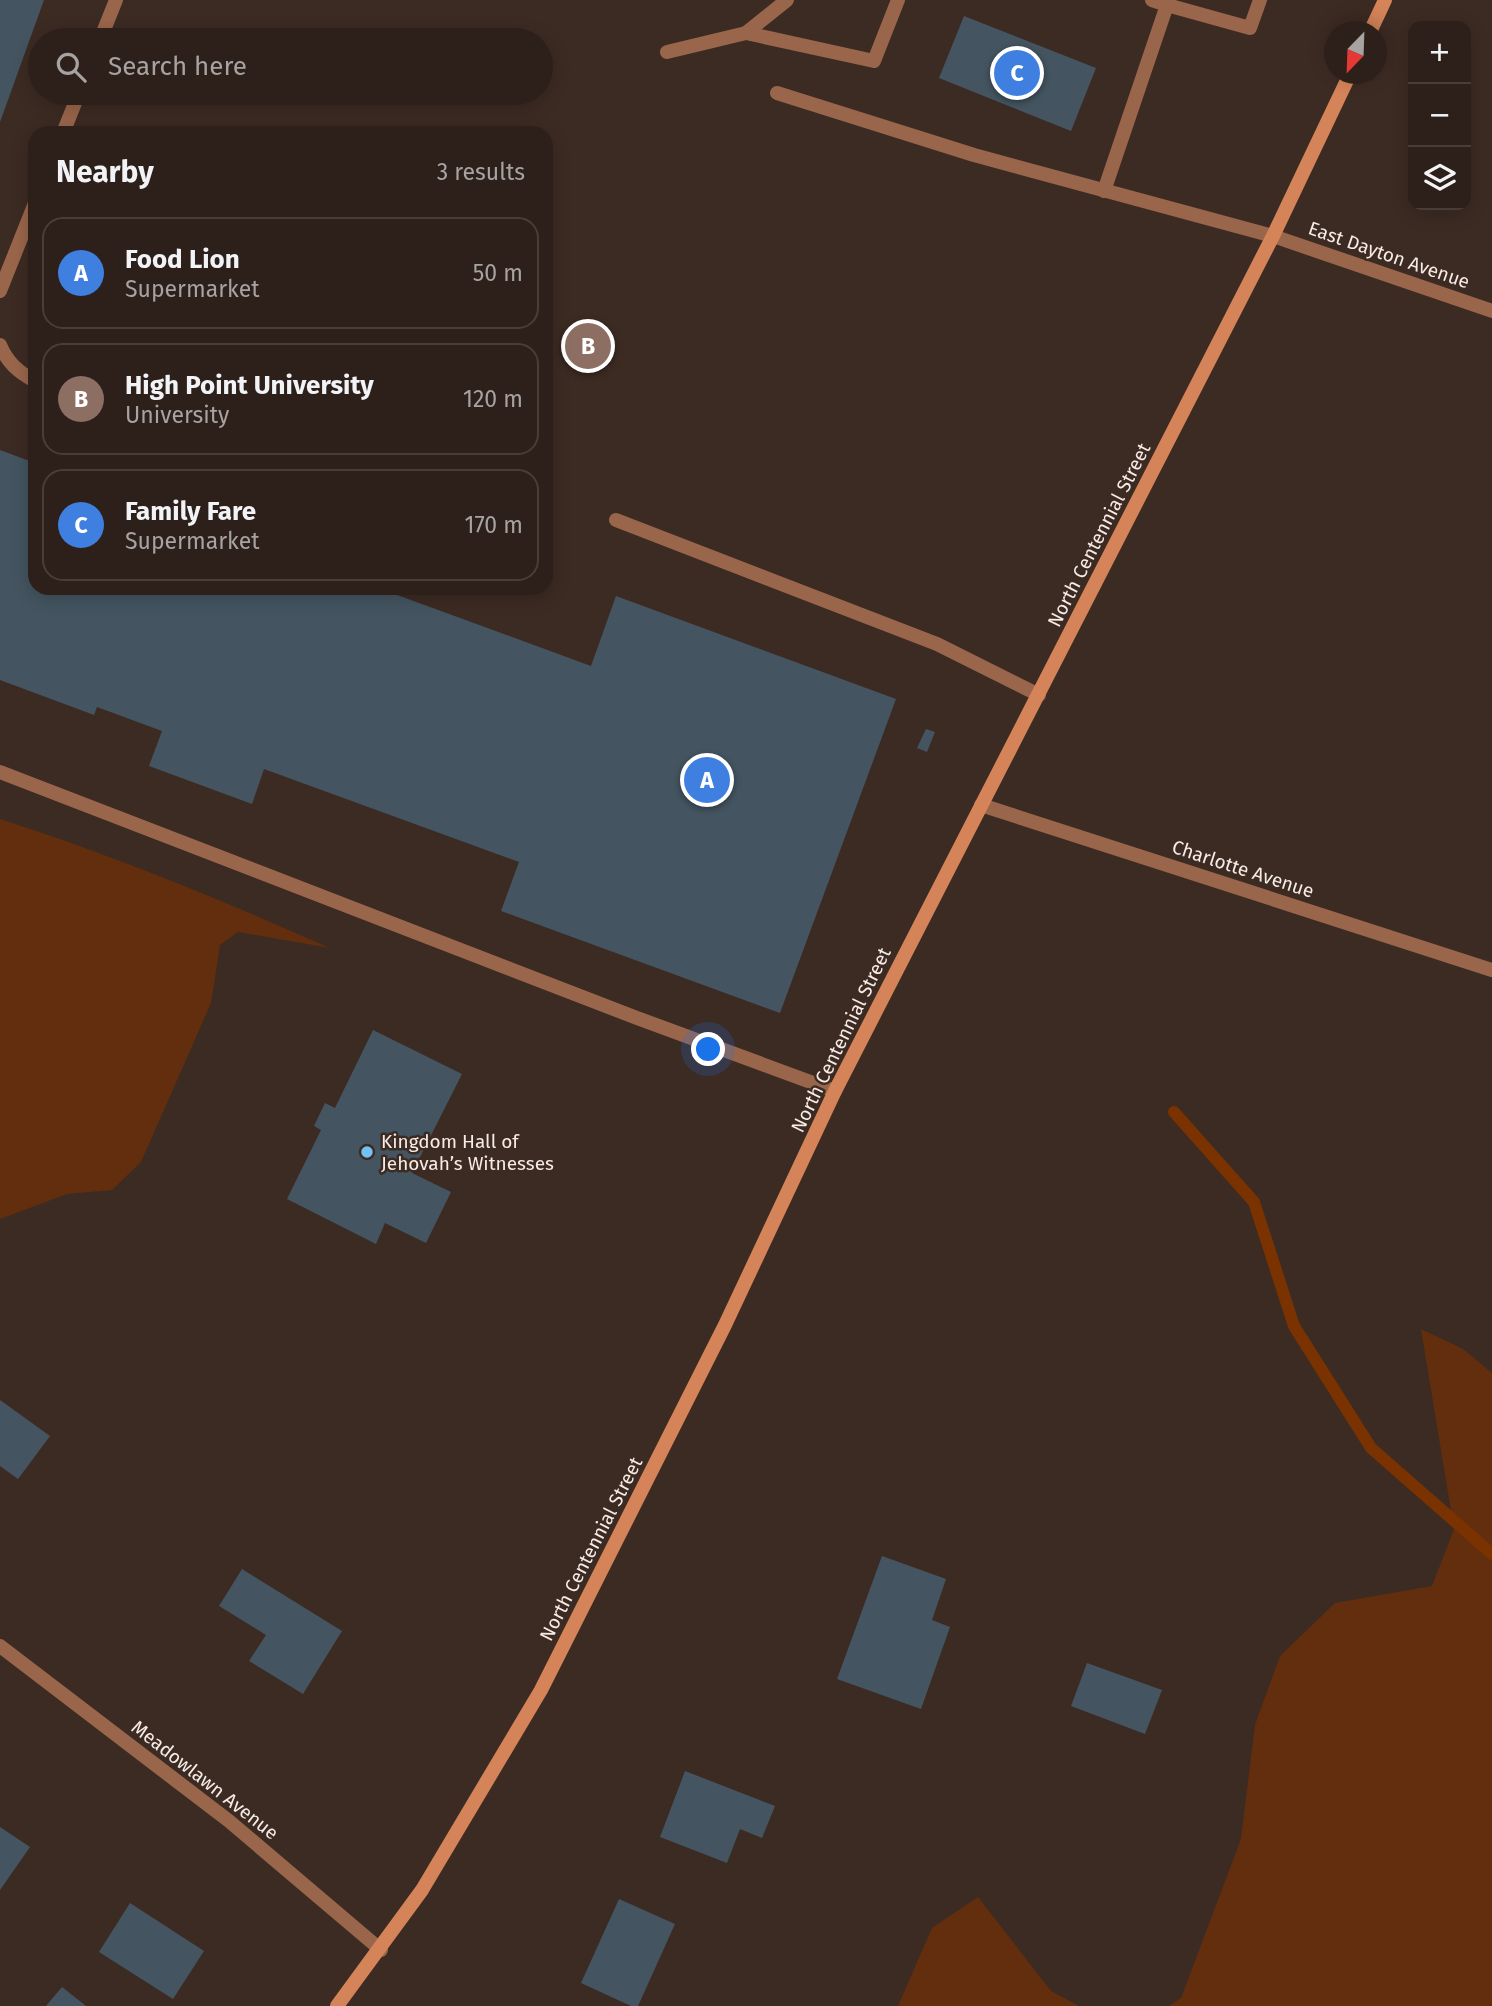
<!DOCTYPE html>
<html lang="en">
<head>
<meta charset="utf-8">
<style>
  :root { --surface:#2d201a; --page:#352823; --text:#f1f3f6; --muted:#a7a3a2; --line:#483e39; --accent:#8bbbb9 }
  body { margin:0; font-family:"Fira Sans",sans-serif; background:var(--page); color:var(--text) }
  .controls { position:absolute; right:21px; top:21px; display:grid; overflow:hidden; border-radius:14px; box-shadow:0 4px 18px #0003 }
  .controls button { width:63px; height:63px; display:grid; place-items:center; padding:0; border:0; border-bottom:2px solid var(--line); background:var(--surface); color:var(--text); font:35px sans-serif }
  .compass { position:absolute; left:1324px; top:21px; width:63px; height:63px; border-radius:50%; background:var(--surface); box-shadow:0 4px 18px #0003; rotate:203deg }
  .you { position:absolute; left:709px; top:1050px; width:24px; height:24px; margin:-18px; border:5px solid #fff; border-radius:50%; background:#1a73e8; box-shadow:0 0 0 10px #1a73e833 }
  .badge { display:grid; place-items:center; width:46px; height:46px; border-radius:50%; background:var(--accent); color:#fff; font-size:23px; font-weight:700 }
  .pin { position:absolute; translate:-50% -50%; border:4px solid #fff; box-shadow:0 2px 7px #0006 }
  .list { margin:0; padding:0; list-style:none }
  h2 { display:flex; justify-content:space-between; align-items:center; height:91px; margin:0; padding:0 28px; font-size:30px }
  h2 small { font-size:23px; font-weight:400; color:var(--muted) }
  .list li { display:grid; grid-template-columns:46px 1fr auto; gap:21px; align-items:center; box-sizing:border-box; height:112px; margin:0 14px 14px; padding:0 14px; border:2px solid var(--line); border-radius:21px }
  .list b { display:block; font-size:26px; white-space:nowrap }
  .list p { margin:0; font-size:23px; white-space:nowrap; color:var(--muted) }
  .list em { font-size:23px; font-style:normal; color:var(--muted) }
  .icon { flex:none; width:38px; height:38px; fill:none; stroke:currentColor; stroke-width:2; stroke-linecap:round; stroke-linejoin:round }
  .map { position:relative; flex:none; width:1492px; height:2006px; overflow:hidden }
  .search { position:absolute; background:var(--surface); box-shadow:0 4px 18px #0003; left:28px; top:28px; width:525px; height:77px; display:flex; align-items:center; gap:18px; box-sizing:border-box; padding:0 24px; border-radius:38px; color:var(--muted); font-size:26px }
  .panel { position:absolute; background:var(--surface); box-shadow:0 4px 18px #0003; left:28px; top:126px; width:525px; height:469px; border-radius:21px }
  .map>svg:first-child { display:block }
  .green { fill:#632e0d }
  .lines { fill:none; stroke-linecap:round; stroke-linejoin:round }
  .stream { stroke:#793200; stroke-width:12 }
  .building { fill:#445561 }
  .service { stroke:#9a664b; stroke-width:14 }
  .minor { stroke:#9a664b; stroke-width:14 }
  .secondary { stroke:#d58358; stroke-width:14 }
  .poi-dot { fill:#73c1f6; stroke:#3c2b23; stroke-width:2.5 }
  .labels { text-anchor:middle; dominant-baseline:central; stroke-width:5; stroke-linejoin:round; paint-order:stroke }
  .street-label { font-size:19px; fill:#f7ebe6; stroke:#3c2b23 }
  .poi-label { font-size:19px; fill:#f7ebe6; stroke:#3c2b23; text-anchor:start }
</style>
</head>
<body>
<div class="map">
<svg width="1492" height="2006" viewBox="0 0 1492 2006">
  <rect width="100%" height="100%" fill="#3c2b23"/>
  <!-- green -->
  <g class="green">
    <path d="M0,819C113,855 222,900 330,948L238,932L220,945L211,1003L141,1162L112,1190L67,1194L0,1219Z"/>
    <path d="M1421,1329L1463,1349L1492,1373V2006H1169L1181,1998L1241,1839L1255,1725L1280,1656L1335,1603L1432,1586L1454,1529Z"/>
    <path d="M978,1897L1051,1991L1079,2006H898L932,1928Z"/>
  </g>
  <g class="lines">
    <!-- stream -->
    <path class="stream" d="M1174,1112L1254,1202L1294,1326L1371,1448L1492,1554"/>
  </g>
  <!-- building -->
  <g class="building">
    <path d="M0,0H44L0,122Z"/>
    <path d="M964,16L1096,68L1071,131L939,78Z"/>
    <path d="M0,450L35,463V588H378L591,666L616,596L896,699L780,1013L501,911L519,862L264,769L252,804L149,766L162,731L97,707L94,715L0,680Z"/>
    <path d="M926,729L935,732L927,752L917,748Z"/>
    <path d="M373,1030L462,1074L412,1173L451,1192L426,1243L385,1223L376,1244L287,1199L321,1130L314,1126L325,1103L335,1108Z"/>
    <path d="M0,1400L50,1436L18,1479L0,1466Z"/>
    <path d="M882,1556L946,1579L932,1620L950,1627L921,1709L837,1679Z"/>
    <path d="M242,1569L342,1631L303,1694L249,1661L266,1635L219,1606Z"/>
    <path d="M1087,1663L1162,1690L1145,1734L1071,1706Z"/>
    <path d="M685,1771L775,1806L762,1838L740,1829L727,1863L660,1837Z"/>
    <path d="M0,1827L30,1847L0,1890Z"/>
    <path d="M619,1899L675,1924L638,2006H631L581,1983Z"/>
    <path d="M130,1903L204,1951L173,1999L99,1952Z"/>
    <path d="M62,1987L86,2006H46Z"/>
  </g>
  <g class="lines">
    <!-- service -->
    <g class="service">
      <path d="M1167,5L1250,28L1260,0"/>
      <path d="M746,33L874,61L898,0"/>
      <path d="M100,40L116,0"/>
      <path d="M667,52L746,33L787,0"/>
      <path d="M777,93L974,155L1273,236"/>
      <path d="M63,133L79,93"/>
      <path d="M1104,191L1167,5L1152,0"/>
      <path d="M0,291L35,203"/>
      <path d="M0,345C7,362 18,372 35,381"/>
      <path d="M616,520L937,644L1039,695"/>
      <path d="M0,772L637,1018L835,1091"/>
    </g>
    <!-- minor -->
    <g class="minor">
      <path d="M1273,236L1492,311"/>
      <path d="M981,805L1492,970"/>
      <path d="M0,1646L229,1821L381,1950"/>
    </g>
    <!-- secondary -->
    <g class="secondary">
      <path d="M1370,32L1385,0"/>
      <path d="M337,2006L422,1890L541,1690L725,1325L835,1091L1273,236L1350,74"/>
    </g>
  </g>
  <!-- markers -->
  <circle class="poi-dot" cx="367" cy="1152" r="7"/>
  <g class="labels">
    <!-- street labels -->
    <g class="street-label">
      <text transform="translate(1389 255) rotate(19)">East Dayton Avenue</text>
      <text transform="translate(1099 535) rotate(-63)">North Centennial Street</text>
      <text transform="translate(1243 869) rotate(18)">Charlotte Avenue</text>
      <text transform="translate(841 1040) rotate(-64)">North Centennial Street</text>
      <text transform="translate(591 1549) rotate(-63)">North Centennial Street</text>
      <text transform="translate(205 1780) rotate(38)">Meadowlawn Avenue</text>
    </g>
    <!-- poi labels -->
    <g class="poi-label">
      <text x="381" y="1141">Kingdom Hall of<tspan x="381" dy="22">Jehovah’s Witnesses</tspan></text>
    </g>
  </g>
</svg>
<div class="controls">
<button>+</button>
<button>−</button>
<button><svg class="icon" aria-label="layers" viewBox="0 0 24 24"><path d="M12 4l9 5-9 5-9-5zM3 14l9 5 9-5"/></svg></button>
</div>
<svg class="compass" viewBox="-18 -18 36 36"><path d="M0-13l5 13h-10z" fill="#e53935"/><path d="M0 13l5-13h-10z" fill="#a7a3a2"/></svg>
<div class="you"></div>
<div class="pin badge" style="left:707px;top:780px;background:#3f7fe0">A</div>
<div class="pin badge" style="left:588px;top:346px;background:#8d6e63">B</div>
<div class="pin badge" style="left:1017px;top:73px;background:#3f7fe0">C</div>
<div class="search"><svg class="icon" aria-label="search" viewBox="0 0 24 24"><circle cx="10" cy="10" r="6"/><path d="M15 15l6 6"/></svg>Search here</div>
<section class="panel">
<h2>Nearby<small>3 results</small></h2>
<ul class="list">
<li><span class="badge" style="background:#3f7fe0">A</span><div><b>Food Lion</b><p>Supermarket</p></div><em>50 m</em></li>
<li><span class="badge" style="background:#8d6e63">B</span><div><b>High Point University</b><p>University</p></div><em>120 m</em></li>
<li><span class="badge" style="background:#3f7fe0">C</span><div><b>Family Fare</b><p>Supermarket</p></div><em>170 m</em></li>
</ul>
</section>
</div>
</body>
</html>
